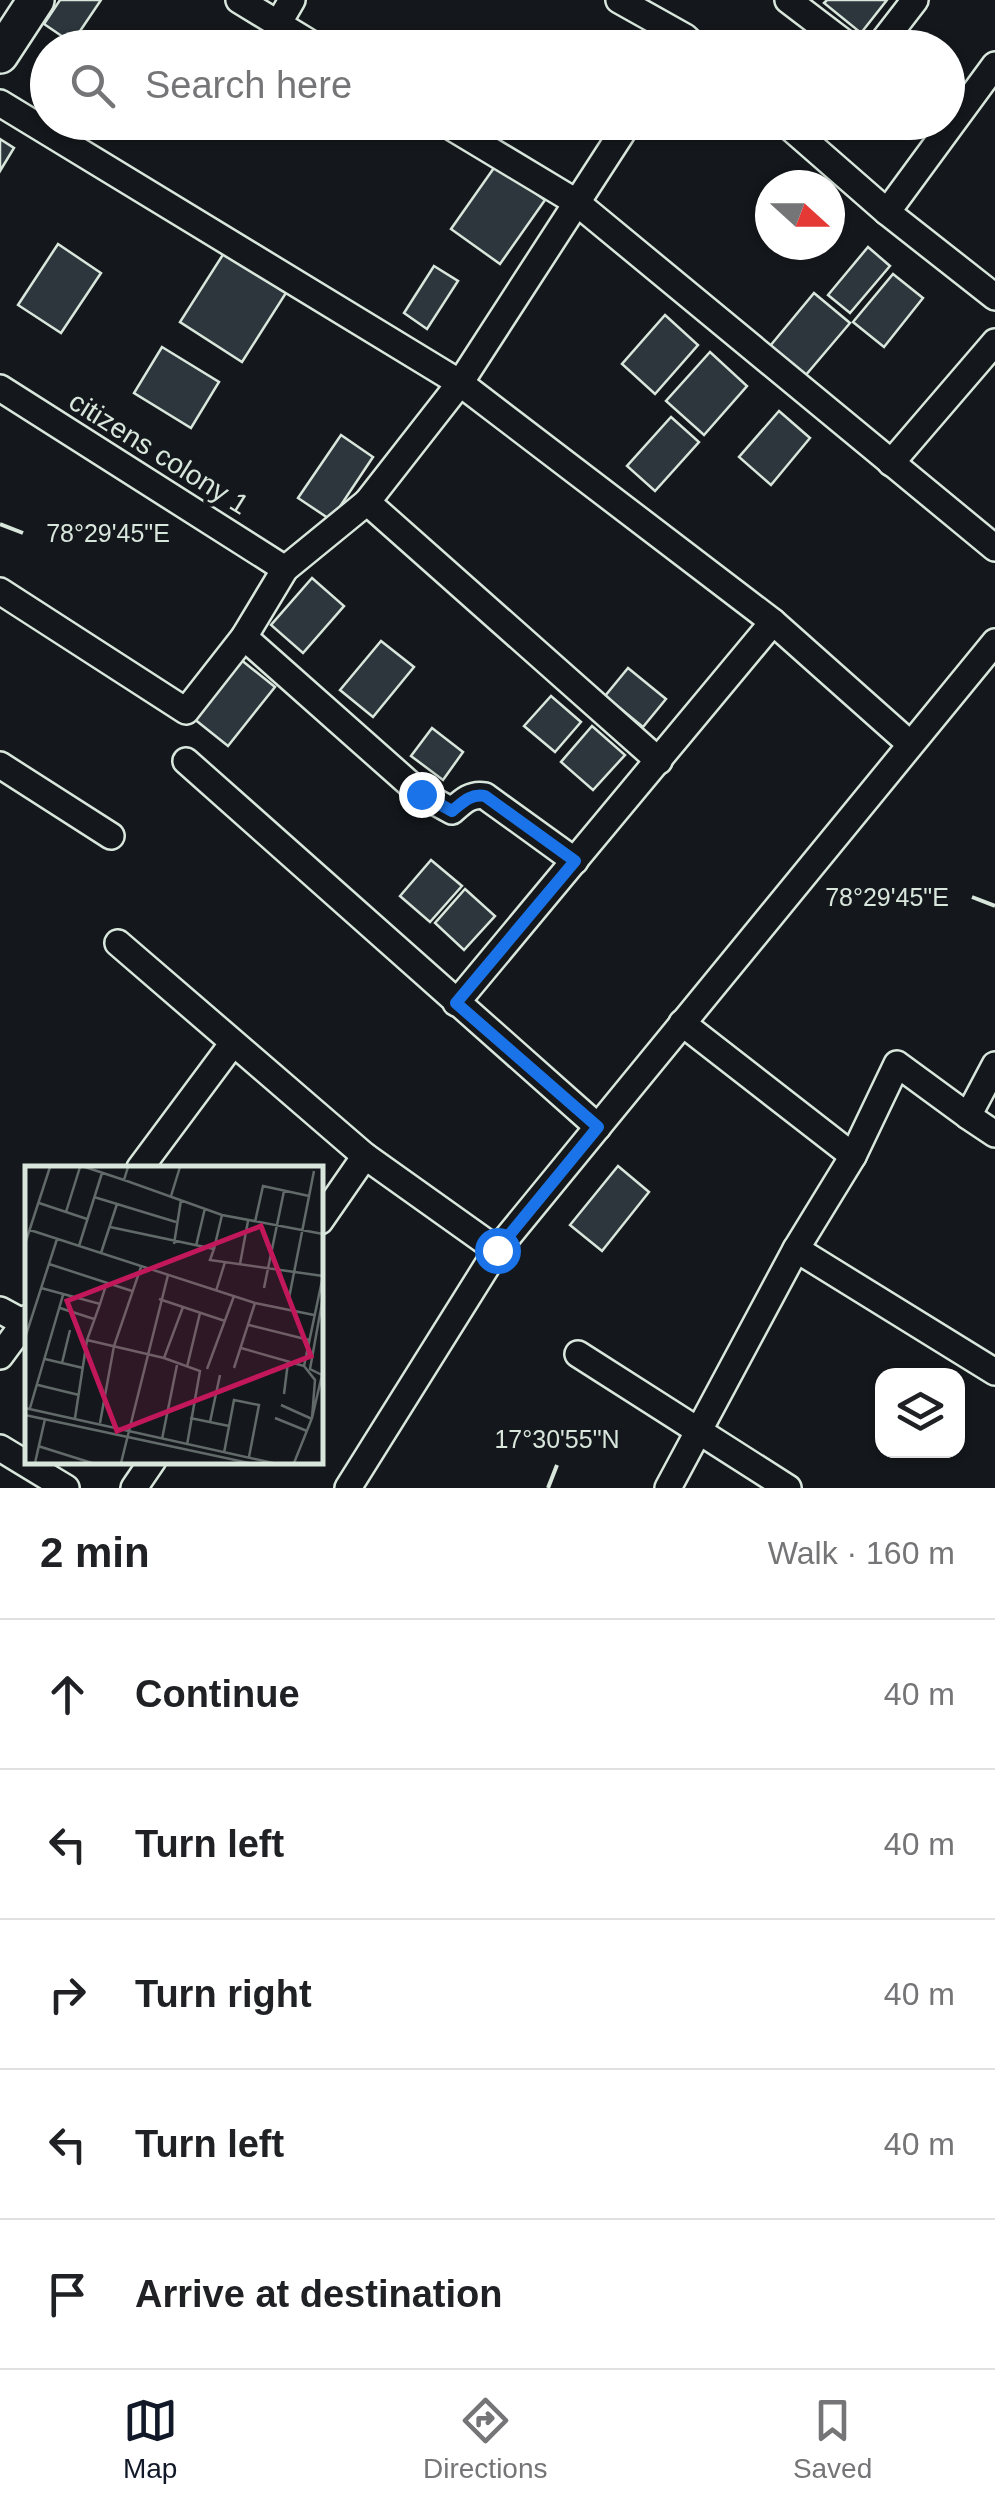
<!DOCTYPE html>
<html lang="en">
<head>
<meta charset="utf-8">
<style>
  :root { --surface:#fff; --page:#f2f2f2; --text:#202124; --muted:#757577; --line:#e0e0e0; --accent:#111827 }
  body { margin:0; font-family:Arial,sans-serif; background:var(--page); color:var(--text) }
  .controls { position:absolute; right:30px; bottom:30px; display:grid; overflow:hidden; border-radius:20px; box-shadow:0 2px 8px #0004 }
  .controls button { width:90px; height:90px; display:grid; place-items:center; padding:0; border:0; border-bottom:2px solid var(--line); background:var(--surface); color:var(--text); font:50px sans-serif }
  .compass { position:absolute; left:755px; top:170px; width:90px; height:90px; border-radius:50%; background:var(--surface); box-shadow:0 2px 8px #0004; rotate:111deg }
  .stop { position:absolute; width:30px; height:30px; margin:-22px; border:8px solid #1a73e8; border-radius:50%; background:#fff }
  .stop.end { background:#1a73e8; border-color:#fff; box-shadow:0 2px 10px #0008 }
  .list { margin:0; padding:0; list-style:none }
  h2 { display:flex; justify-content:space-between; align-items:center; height:130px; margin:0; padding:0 40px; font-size:42px }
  h2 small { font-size:32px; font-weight:400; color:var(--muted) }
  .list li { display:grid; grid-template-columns:65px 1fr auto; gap:30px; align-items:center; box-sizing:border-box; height:150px; padding:0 40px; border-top:2px solid var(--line) }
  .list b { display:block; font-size:38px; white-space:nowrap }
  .list em { font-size:32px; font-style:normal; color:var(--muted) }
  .icon { flex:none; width:55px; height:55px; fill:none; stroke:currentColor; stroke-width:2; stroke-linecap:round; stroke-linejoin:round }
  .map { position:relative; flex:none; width:995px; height:1488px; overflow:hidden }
  .search { position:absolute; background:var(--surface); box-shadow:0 2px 8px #0004; left:30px; right:30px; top:30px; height:110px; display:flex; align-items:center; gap:25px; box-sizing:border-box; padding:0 35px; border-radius:55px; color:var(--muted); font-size:38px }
  .sheet { height:880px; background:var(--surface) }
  nav { display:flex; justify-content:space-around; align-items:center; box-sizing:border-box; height:140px; border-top:2px solid var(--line); background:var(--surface); font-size:28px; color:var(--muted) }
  nav a { display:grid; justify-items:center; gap:5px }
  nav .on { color:var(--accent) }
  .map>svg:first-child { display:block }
  .building { fill:#2c363c; stroke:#d8e6dc; stroke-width:2.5 }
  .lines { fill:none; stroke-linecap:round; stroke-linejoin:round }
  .street-casing { stroke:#d8e6dc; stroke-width:30 }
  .secondary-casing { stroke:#d8e6dc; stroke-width:40 }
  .street { stroke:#14181c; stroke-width:25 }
  .secondary { stroke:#14181c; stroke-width:35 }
  .route { stroke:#1a73e8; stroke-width:12 }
  .ticks { fill:none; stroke:#d8e6dc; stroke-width:4 }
  .labels { text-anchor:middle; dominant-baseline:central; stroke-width:8; stroke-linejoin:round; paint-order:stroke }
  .street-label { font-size:28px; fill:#d8e6dc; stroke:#14181c }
  .inset-road { fill:none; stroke:#626a69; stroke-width:2.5 }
  .view { fill:#c2185b; fill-opacity:0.15; stroke:#c2185b; stroke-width:5 }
  .inset-edge { fill:none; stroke:#d8e6dc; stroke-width:5 }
  .ticks-label { font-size:25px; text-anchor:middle; fill:#d8e6dc; stroke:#14181c; stroke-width:8; stroke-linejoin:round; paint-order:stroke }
</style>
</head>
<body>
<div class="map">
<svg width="995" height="1488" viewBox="0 0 995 1488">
  <rect width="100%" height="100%" fill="#14181c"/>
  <!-- building -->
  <g class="building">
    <path d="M60,0H101L72,43L44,24Z"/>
    <path d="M827,0H887L861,33L824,3Z"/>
    <path d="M0,139L14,148L0,171Z"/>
    <path d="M496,165L545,200L500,264L451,229Z"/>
    <path d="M58,244L101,273L61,333L18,305Z"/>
    <path d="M868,247L890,266L850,313L828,295Z"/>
    <path d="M224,253L286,293L242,362L180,322Z"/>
    <path d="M434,266L458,281L427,329L404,313Z"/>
    <path d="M893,274L923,298L884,347L853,322Z"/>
    <path d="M814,293L850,323L805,376L770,346Z"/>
    <path d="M665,315L698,345L655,394L622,364Z"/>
    <path d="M162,347L219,382L191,428L134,393Z"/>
    <path d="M710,352L747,386L704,435L666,401Z"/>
    <path d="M779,411L810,438L771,485L739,457Z"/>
    <path d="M671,417L699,442L655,491L627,466Z"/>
    <path d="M341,435L373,457L331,520L298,498Z"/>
    <path d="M312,578L344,606L303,653L271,625Z"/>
    <path d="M381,641L414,667L373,717L340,690Z"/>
    <path d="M240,659L275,687L228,746L193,718Z"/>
    <path d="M628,668L666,699L643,727L605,696Z"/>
    <path d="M551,696L581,722L555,752L524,726Z"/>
    <path d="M592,726L625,755L593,790L561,762Z"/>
    <path d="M432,728L463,752L443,780L411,756Z"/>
    <path d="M431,860L462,886L430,922L400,896Z"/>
    <path d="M465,889L495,916L464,950L435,923Z"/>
    <path d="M618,1166L649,1192L602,1251L570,1225Z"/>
  </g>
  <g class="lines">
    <defs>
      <g id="street">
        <path d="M239,0L318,48"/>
        <path d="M619,0L685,37L697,48"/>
        <path d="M788,0L851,48"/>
        <path d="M278,24L292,0"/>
        <path d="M878,48L915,0"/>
        <path d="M995,65L887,212L995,297"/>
        <path d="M0,103L460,383L773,622L909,743"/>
        <path d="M443,122L576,202L995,548"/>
        <path d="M629,122L460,383L367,502L659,761"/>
        <path d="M784,122L887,212"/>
        <path d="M0,388L285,569"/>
        <path d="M891,463L995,342"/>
        <path d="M0,591L186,711L244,637L285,569L367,502"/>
        <path d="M244,637L421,794L452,811C462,802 471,793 485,796L575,861"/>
        <path d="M186,761L598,1127"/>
        <path d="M0,765L111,836"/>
        <path d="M118,943L365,1156L497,1250"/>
        <path d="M456,1003L773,622"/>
        <path d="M682,1023L853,1156"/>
        <path d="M968,1116L995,1134"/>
        <path d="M140,1168L233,1043"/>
        <path d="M320,1221L365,1156"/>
        <path d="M796,1249L995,1372"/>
        <path d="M0,1310L24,1323"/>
        <path d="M578,1354L788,1488"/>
        <path d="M0,1356L28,1318"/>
        <path d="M0,1448L66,1488"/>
        <path d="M134,1488L153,1460"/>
        <path d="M348,1488L497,1250L995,642"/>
        <path d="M668,1488L796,1249L853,1156L897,1064L968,1116L995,1065"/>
      </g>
      <path id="secondary" d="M0,55L36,0"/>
    </defs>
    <!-- street casing -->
    <use href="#street" class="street-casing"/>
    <!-- secondary casing -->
    <use href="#secondary" class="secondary-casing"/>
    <!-- street -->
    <use href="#street" class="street"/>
    <!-- secondary -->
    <use href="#secondary" class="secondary"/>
  </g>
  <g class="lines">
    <!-- route -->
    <path class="route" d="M421,794L452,811C462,803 471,793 485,796L575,861L456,1003L598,1127L497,1250"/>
  </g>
  <!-- ticks -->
  <path class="ticks" d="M0,524L23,533M972,897L995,906M548,1488L557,1465"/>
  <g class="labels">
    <!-- street labels -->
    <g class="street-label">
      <text transform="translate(159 453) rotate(32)">citizens colony 1</text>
    </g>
  </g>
  <!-- overview -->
  <g transform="translate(25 1166)">
    <rect width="298" height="298" fill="#14181c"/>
    <path class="inset-road" d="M60,1L99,14M103,1L99,14L197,49L298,68M146,30L155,1M69,31L151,56M14,37L62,53M41,46L55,1M230,56L238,20L284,30M85,61L189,83L185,94L298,110M5,64L230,137L289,149M0,78L25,1M149,78L156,34M54,80L77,7M171,80L180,42M189,83L197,49M76,87L92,38M24,98L107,125M215,98L223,55M16,122L75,138L82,116M239,122L259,25M191,125L200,96M264,132L289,5M134,133L200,155M35,142L69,153M224,159L284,174M0,172L32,73M62,174L139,192L158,141M216,182L279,200M139,192L175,205L162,279M20,193L58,202M37,197L45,164M162,201L175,147M209,202L230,137M182,203L209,130M297,209L285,203L298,131M13,219L54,229M259,228L263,196M256,239L287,253M0,242L248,297M5,242L38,129M0,249L224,297M50,252L62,174L75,138M165,252L204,260M250,252L282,265M287,252L297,209M185,256L195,209M75,257L89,180L116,101M137,273L152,199M13,280L67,297M199,287L209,234L234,239L224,291M10,297L20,253M96,297L143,109M269,297L287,252L290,214L279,200L298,110"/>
    <path class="view" d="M236,60L286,190L92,265L42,135Z"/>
    <rect width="298" height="298" class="inset-edge"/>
  </g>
  <g class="ticks-label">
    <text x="108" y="542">78°29'45"E</text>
    <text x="887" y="906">78°29'45"E</text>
    <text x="557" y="1448">17°30'55"N</text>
  </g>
</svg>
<div class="controls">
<button><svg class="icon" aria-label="layers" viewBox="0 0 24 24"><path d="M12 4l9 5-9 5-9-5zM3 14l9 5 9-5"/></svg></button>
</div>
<svg class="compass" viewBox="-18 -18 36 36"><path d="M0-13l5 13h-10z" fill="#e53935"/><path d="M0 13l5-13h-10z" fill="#757577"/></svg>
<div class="stop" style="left:497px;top:1250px"></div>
<div class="stop end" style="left:421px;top:794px"></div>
<div class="search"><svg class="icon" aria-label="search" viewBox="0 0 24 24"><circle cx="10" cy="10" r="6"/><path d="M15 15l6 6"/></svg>Search here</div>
</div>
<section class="sheet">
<h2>2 min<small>Walk · 160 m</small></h2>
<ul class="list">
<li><svg class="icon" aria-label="ahead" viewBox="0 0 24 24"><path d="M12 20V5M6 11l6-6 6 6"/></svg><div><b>Continue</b></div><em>40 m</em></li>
<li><svg class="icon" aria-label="left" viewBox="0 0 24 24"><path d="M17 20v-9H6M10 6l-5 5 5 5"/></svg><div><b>Turn left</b></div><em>40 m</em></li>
<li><svg class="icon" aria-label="right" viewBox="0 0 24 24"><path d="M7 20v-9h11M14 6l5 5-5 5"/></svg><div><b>Turn right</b></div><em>40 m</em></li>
<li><svg class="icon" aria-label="left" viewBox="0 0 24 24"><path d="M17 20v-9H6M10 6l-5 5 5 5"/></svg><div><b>Turn left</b></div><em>40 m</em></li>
<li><svg class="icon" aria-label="arrive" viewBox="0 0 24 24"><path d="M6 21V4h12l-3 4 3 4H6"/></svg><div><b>Arrive at destination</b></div></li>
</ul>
</section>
<nav>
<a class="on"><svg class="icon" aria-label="map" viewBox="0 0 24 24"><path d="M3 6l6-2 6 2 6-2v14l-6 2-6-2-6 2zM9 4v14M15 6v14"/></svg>Map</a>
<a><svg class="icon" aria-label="directions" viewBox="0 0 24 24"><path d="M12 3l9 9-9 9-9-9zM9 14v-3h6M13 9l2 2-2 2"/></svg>Directions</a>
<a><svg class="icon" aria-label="saved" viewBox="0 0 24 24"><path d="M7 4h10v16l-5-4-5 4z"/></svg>Saved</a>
</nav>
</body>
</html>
